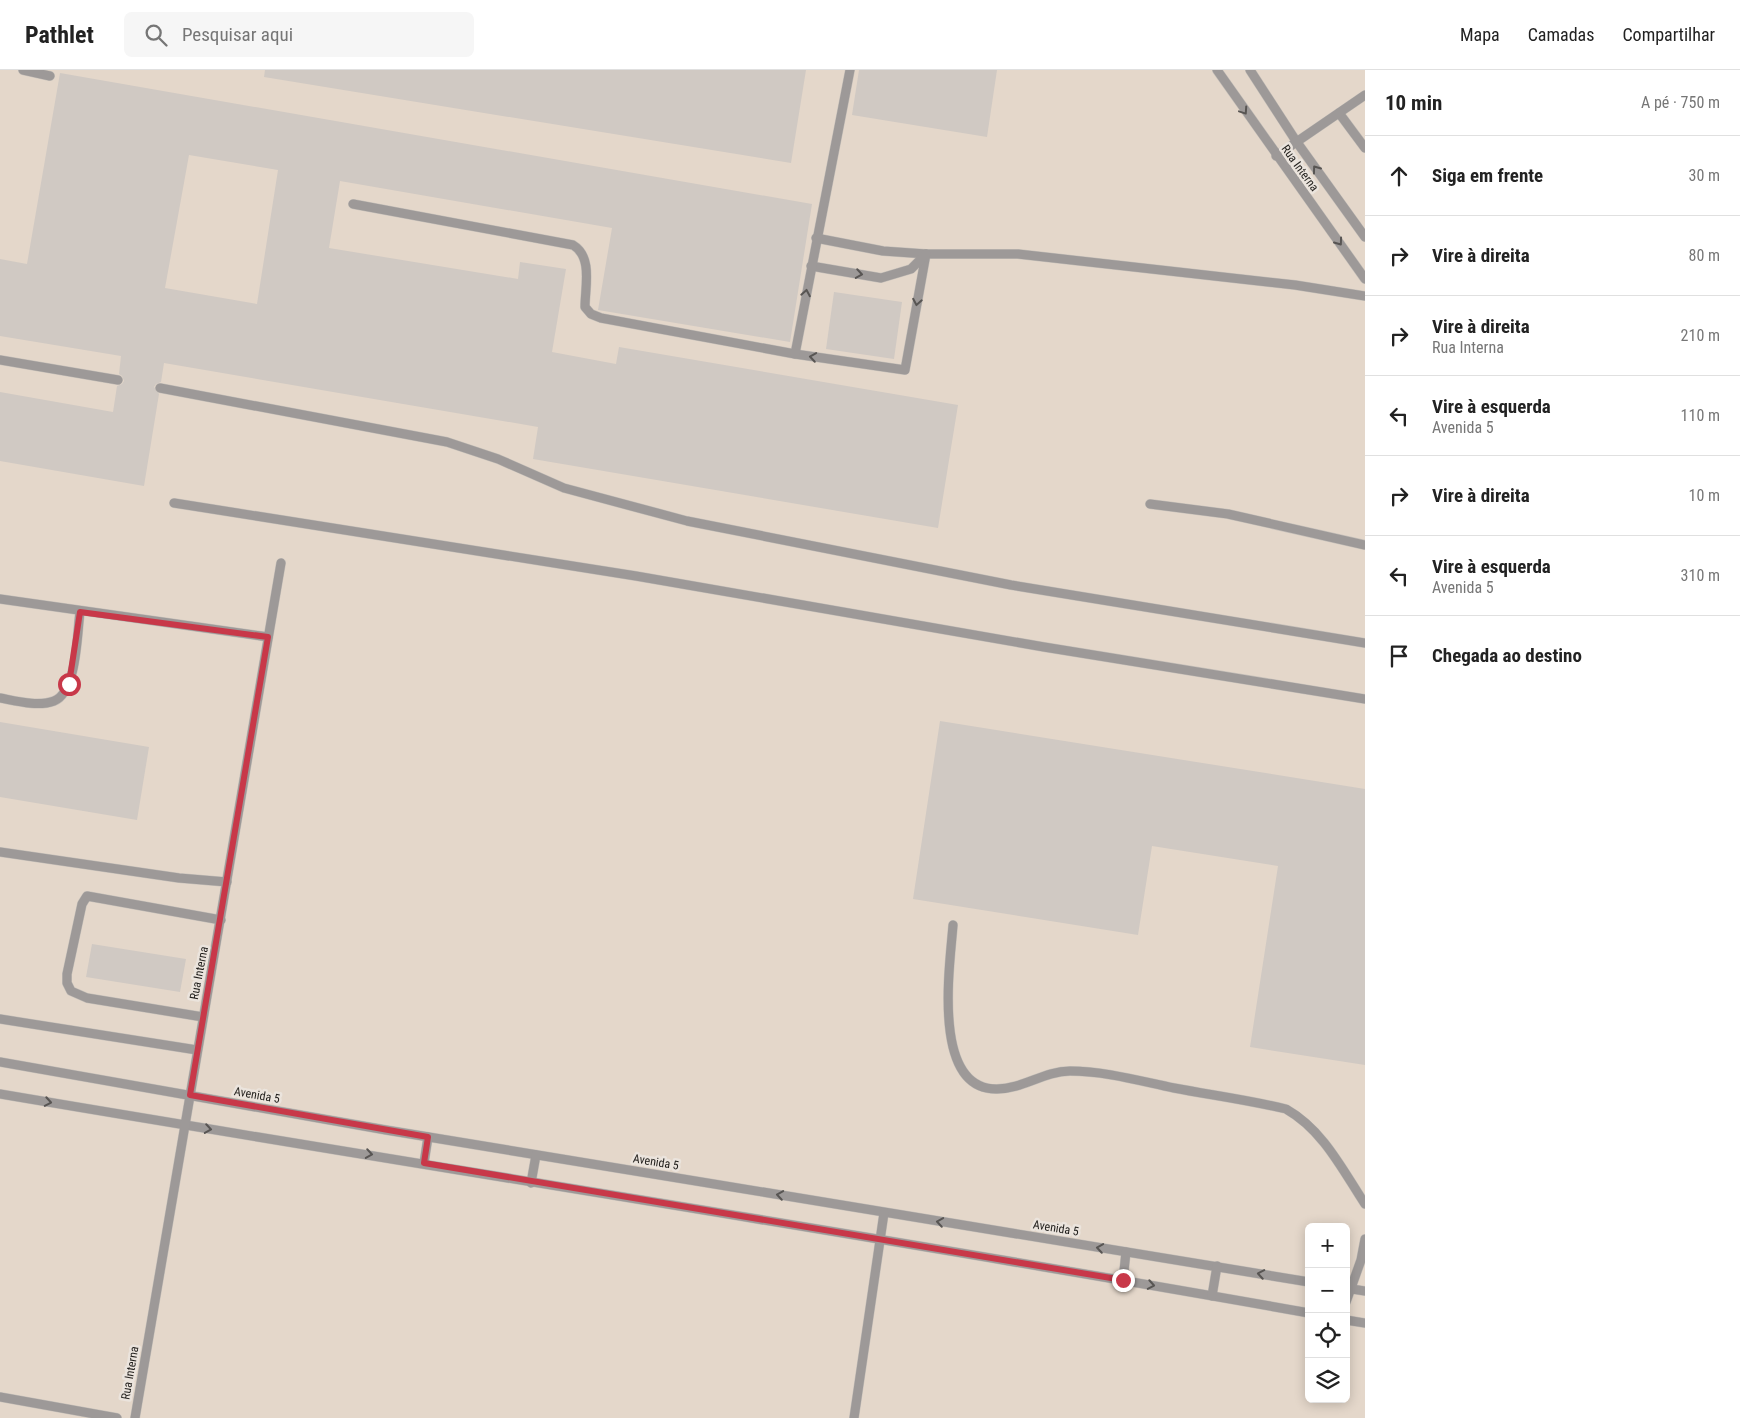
<!DOCTYPE html>
<html lang="pt">
<head>
<meta charset="utf-8">
<style>
  :root { --surface:#fff; --page:#f6f6f6; --text:#222; --muted:#767676; --line:#e0e0e0 }
  body { margin:0; font-family:"Roboto Condensed",sans-serif; background:var(--page); color:var(--text) }
  .controls { position:absolute; right:15px; bottom:15px; display:grid; overflow:hidden; border-radius:8px; box-shadow:0 2px 12px #0003 }
  .controls button { width:45px; height:45px; display:grid; place-items:center; padding:0; border:0; border-bottom:1px solid var(--line); background:var(--surface); color:var(--text); font:25px sans-serif }
  .stop { position:absolute; width:15px; height:15px; margin:-11px; border:4px solid #c83849; border-radius:50%; background:#fff }
  .stop.end { background:#c83849; border-color:#fff; box-shadow:0 1px 5px #0008 }
  .list { margin:0; padding:0; list-style:none }
  h2 { display:flex; justify-content:space-between; align-items:center; height:65px; margin:0; padding:0 20px; font-size:21px }
  h2 small { font-size:16px; font-weight:400; color:var(--muted) }
  .list li { display:grid; grid-template-columns:32px 1fr auto; gap:15px; align-items:center; box-sizing:border-box; height:80px; padding:0 20px; border-top:1px solid var(--line) }
  .list b { display:block; font-size:19px; white-space:nowrap }
  .list p { margin:0; font-size:16px; white-space:nowrap; color:var(--muted) }
  .list em { font-size:16px; font-style:normal; color:var(--muted) }
  .icon { flex:none; width:28px; height:28px; fill:none; stroke:currentColor; stroke-width:2; stroke-linecap:round; stroke-linejoin:round }
  .map { position:relative; flex:none; width:1365px; height:1348px; overflow:hidden }
  header { display:flex; align-items:center; gap:30px; box-sizing:border-box; height:70px; padding:0 25px; background:var(--surface); border-bottom:1px solid var(--line) }
  header strong { font-size:24px }
  nav { display:flex; gap:28px; margin-inline-start:auto; font-size:18px }
  .search { width:350px; height:45px; background:var(--page); display:flex; align-items:center; gap:12px; box-sizing:border-box; padding:0 18px; border-radius:8px; color:var(--muted); font-size:19px }
  main { display:flex }
  aside { flex:1; background:var(--surface) }
  .map>svg:first-child { display:block }
  .built { fill:#e4d7ca; fill-rule:evenodd }
  .building { fill:#d0c9c3; fill-rule:evenodd }
  .lines { fill:none; stroke-linecap:round; stroke-linejoin:round }
  .service-casing { stroke:#c6c0ba; stroke-width:10 }
  .service { stroke:#9d9998; stroke-width:9 }
  .oneway { stroke:#585553 }
  .route { stroke:#c83849; stroke-width:6 }
  .labels { text-anchor:middle; dominant-baseline:central; stroke-width:5; stroke-linejoin:round; paint-order:stroke }
  .street-label { font-size:12px; fill:#201e1b; stroke:#ebe4dd }
</style>
</head>
<body>
<header>
<strong>Pathlet</strong>
<div class="search"><svg class="icon" aria-label="search" viewBox="0 0 24 24"><circle cx="10" cy="10" r="6"/><path d="M15 15l6 6"/></svg>Pesquisar aqui</div>
<nav><a>Mapa</a><a>Camadas</a><a>Compartilhar</a></nav>
</header>
<main>
<div class="map">
<svg width="1365" height="1348" viewBox="0 0 1365 1348">
  <rect width="100%" height="100%" fill="#ebe4dd"/>
  <!-- built -->
  <path class="built" d="M0,0H1365V1348H0ZM1309,1157H1346V1329H1309Z"/>
  <!-- building -->
  <g class="building">
    <path d="M265,0H806L791,93L264,7Z"/>
    <path d="M859,0H997L987,67L852,45Z"/>
    <path d="M60,3L812,134L790,272L598,240L612,158L340,111L329,178L518,209L520,192L566,199L552,282L616,294L619,277L958,335L938,458L533,389L538,357L164,293L161,312L156,314L154,317L159,324L144,416L0,391V322L113,342L117,316L122,314L124,311L122,306L119,304L121,286L0,266V189L27,194ZM189,85L278,100L257,234L165,218Z"/>
    <path d="M834,222L902,232L894,289L826,279Z"/>
    <path d="M940,651L1365,719V995L1250,977L1278,796L1152,776L1138,865L913,829Z"/>
    <path d="M0,652L149,677L137,750L0,727Z"/>
    <path d="M92,874L186,889L180,922L86,907Z"/>
  </g>
  <g class="lines">
    <defs>
      <g id="service">
        <path d="M23,0L50,6"/>
        <path d="M1217,0L1365,209"/>
        <path d="M1250,0L1296,71L1365,167"/>
        <path d="M1339,43L1365,78"/>
        <path d="M1276,86L1365,25"/>
        <path d="M353,134L573,175C593,187 585,217 585,237L591,244L601,248L795,284L905,300L926,184"/>
        <path d="M816,168L883,181L926,184H1018L1295,215L1365,226"/>
        <path d="M811,196L881,208L911,199L926,184"/>
        <path d="M795,284L850,0"/>
        <path d="M0,290L118,310"/>
        <path d="M160,318L447,372L498,389L564,418L687,451L1011,515L1365,573"/>
        <path d="M174,433L636,506L1044,577L1365,629"/>
        <path d="M1150,434L1228,444L1365,475"/>
        <path d="M0,529L268,567"/>
        <path d="M0,628C16,631 38,637 54,631C77,622 77,564 80,542"/>
        <path d="M0,782L179,808L227,812"/>
        <path d="M953,855C950,895 931,1020 997,1019C1023,1019 1044,1001 1070,1001C1105,1001 1140,1011 1174,1018C1211,1025 1249,1030 1286,1039C1323,1060 1342,1099 1365,1134"/>
        <path d="M203,947L87,928L71,921L67,913V904L82,834L87,826L221,850"/>
        <path d="M0,949L197,980"/>
        <path d="M0,992L386,1060L1309,1212"/>
        <path d="M0,1024C436,1098 873,1165 1309,1243"/>
        <path d="M424,1093L428,1067"/>
        <path d="M531,1113L536,1085"/>
        <path d="M1123,1210L1126,1182"/>
        <path d="M1346,1218L1365,1221"/>
        <path d="M1212,1226L1217,1196"/>
        <path d="M1346,1232L1361,1190L1365,1169"/>
        <path d="M1346,1250L1365,1253"/>
        <path d="M0,1327L117,1348"/>
        <path d="M135,1348L281,493"/>
        <path d="M854,1348L884,1143"/>
      </g>
    </defs>
    <!-- service casing -->
    <use href="#service" class="service-casing"/>
    <!-- service -->
    <use href="#service" class="service"/>
  </g>
  <!-- one-way arrows -->
  <defs><path id="oneway-chevron" d="M-2-3.5L2.5 0L-2 3.5" fill="none" stroke-width="1.6" stroke-linecap="round" stroke-linejoin="round" transform="scale(1.25)"/></defs>
  <g class="oneway">
    <use href="#oneway-chevron" transform="translate(1244 41) rotate(56)"/>
    <use href="#oneway-chevron" transform="translate(1316 99) rotate(-126)"/>
    <use href="#oneway-chevron" transform="translate(1339 172) rotate(54)"/>
    <use href="#oneway-chevron" transform="translate(859 204) rotate(9)"/>
    <use href="#oneway-chevron" transform="translate(806 223) rotate(-80)"/>
    <use href="#oneway-chevron" transform="translate(917 232) rotate(100)"/>
    <use href="#oneway-chevron" transform="translate(813 287) rotate(-171)"/>
    <use href="#oneway-chevron" transform="translate(48 1032) rotate(10)"/>
    <use href="#oneway-chevron" transform="translate(208 1059) rotate(9)"/>
    <use href="#oneway-chevron" transform="translate(369 1084) rotate(9)"/>
    <use href="#oneway-chevron" transform="translate(780 1125) rotate(-171)"/>
    <use href="#oneway-chevron" transform="translate(940 1152) rotate(-171)"/>
    <use href="#oneway-chevron" transform="translate(1100 1178) rotate(-171)"/>
    <use href="#oneway-chevron" transform="translate(1261 1204) rotate(-170)"/>
    <use href="#oneway-chevron" transform="translate(1151 1215) rotate(10)"/>
  </g>
  <g class="lines">
    <!-- route -->
    <path class="route" d="M69,614L80,542L268,567L190,1025L428,1067L424,1093L1123,1210"/>
  </g>
  <g class="labels">
    <!-- street labels -->
    <g class="street-label">
      <text transform="translate(1300 98) rotate(54)">Rua Interna</text>
      <text transform="translate(199 903) rotate(-79)">Rua Interna</text>
      <text transform="translate(257 1025) rotate(10)">Avenida 5</text>
      <text transform="translate(656 1092) rotate(9)">Avenida 5</text>
      <text transform="translate(1056 1158) rotate(9)">Avenida 5</text>
      <text transform="translate(130 1303) rotate(-80)">Rua Interna</text>
    </g>
  </g>
</svg>
<div class="controls">
<button>+</button>
<button>−</button>
<button><svg class="icon" aria-label="locate" viewBox="0 0 24 24"><circle cx="12" cy="12" r="6"/><path d="M12 2v4M12 18v4M2 12h4M18 12h4"/></svg></button>
<button><svg class="icon" aria-label="layers" viewBox="0 0 24 24"><path d="M12 4l9 5-9 5-9-5zM3 14l9 5 9-5"/></svg></button>
</div>
<div class="stop" style="left:69px;top:614px"></div>
<div class="stop end" style="left:1123px;top:1210px"></div>
</div>
<aside>
<h2>10 min<small>A pé · 750 m</small></h2>
<ul class="list">
<li><svg class="icon" aria-label="ahead" viewBox="0 0 24 24"><path d="M12 20V5M6 11l6-6 6 6"/></svg><div><b>Siga em frente</b></div><em>30 m</em></li>
<li><svg class="icon" aria-label="right" viewBox="0 0 24 24"><path d="M7 20v-9h11M14 6l5 5-5 5"/></svg><div><b>Vire à direita</b></div><em>80 m</em></li>
<li><svg class="icon" aria-label="right" viewBox="0 0 24 24"><path d="M7 20v-9h11M14 6l5 5-5 5"/></svg><div><b>Vire à direita</b><p>Rua Interna</p></div><em>210 m</em></li>
<li><svg class="icon" aria-label="left" viewBox="0 0 24 24"><path d="M17 20v-9H6M10 6l-5 5 5 5"/></svg><div><b>Vire à esquerda</b><p>Avenida 5</p></div><em>110 m</em></li>
<li><svg class="icon" aria-label="right" viewBox="0 0 24 24"><path d="M7 20v-9h11M14 6l5 5-5 5"/></svg><div><b>Vire à direita</b></div><em>10 m</em></li>
<li><svg class="icon" aria-label="left" viewBox="0 0 24 24"><path d="M17 20v-9H6M10 6l-5 5 5 5"/></svg><div><b>Vire à esquerda</b><p>Avenida 5</p></div><em>310 m</em></li>
<li><svg class="icon" aria-label="arrive" viewBox="0 0 24 24"><path d="M6 21V4h12l-3 4 3 4H6"/></svg><div><b>Chegada ao destino</b></div></li>
</ul>
</aside>
</main>
</body>
</html>
